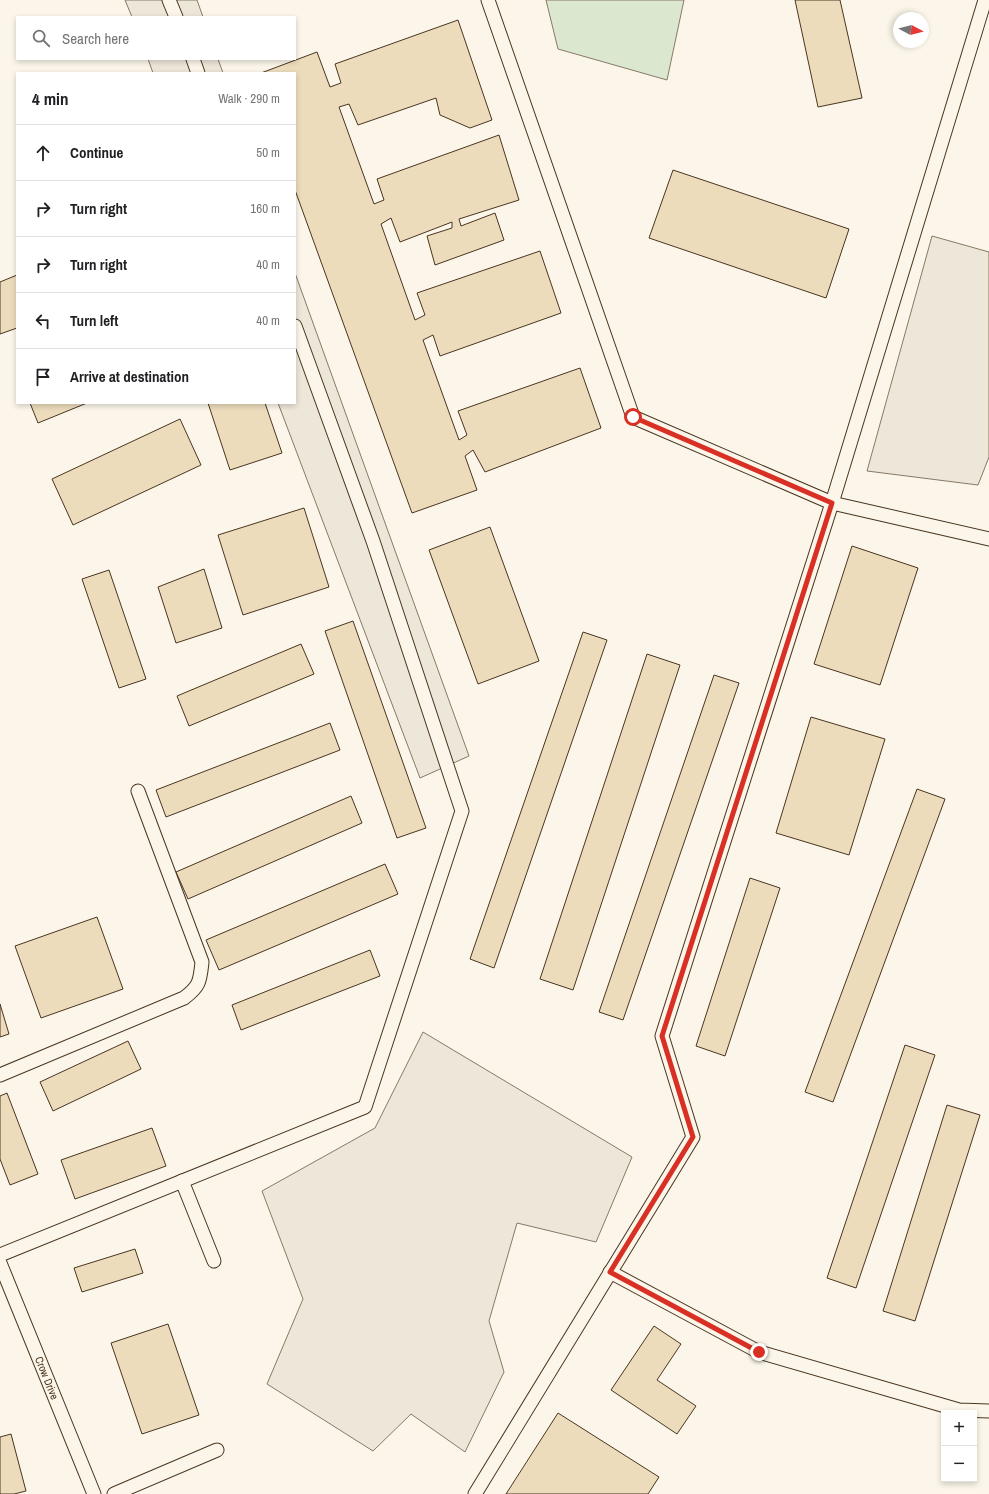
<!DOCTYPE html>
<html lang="en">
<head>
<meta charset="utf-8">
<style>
  :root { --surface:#fff; --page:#f6f6f6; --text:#202124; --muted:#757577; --line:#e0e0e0 }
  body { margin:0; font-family:"Archivo Narrow",sans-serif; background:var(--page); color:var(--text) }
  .controls { position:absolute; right:12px; bottom:12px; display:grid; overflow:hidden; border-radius:0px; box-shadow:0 2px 6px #0003 }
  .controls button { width:36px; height:36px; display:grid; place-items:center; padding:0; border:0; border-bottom:1px solid var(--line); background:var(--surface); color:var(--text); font:20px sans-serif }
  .compass { position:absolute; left:893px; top:12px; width:36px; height:36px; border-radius:50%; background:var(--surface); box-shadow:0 2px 6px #0003; rotate:97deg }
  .stop { position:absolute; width:12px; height:12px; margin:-9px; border:3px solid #d93025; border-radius:50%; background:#fff }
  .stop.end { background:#d93025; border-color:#fff; box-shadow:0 1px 4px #0008 }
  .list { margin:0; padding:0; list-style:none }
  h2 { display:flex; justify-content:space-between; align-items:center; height:52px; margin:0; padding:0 16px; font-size:17px }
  h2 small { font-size:13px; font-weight:400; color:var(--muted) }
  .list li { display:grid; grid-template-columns:26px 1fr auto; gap:12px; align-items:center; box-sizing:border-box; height:56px; padding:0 16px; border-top:1px solid var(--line) }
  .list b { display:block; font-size:15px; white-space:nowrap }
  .list em { font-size:13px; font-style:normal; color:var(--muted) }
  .icon { flex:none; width:22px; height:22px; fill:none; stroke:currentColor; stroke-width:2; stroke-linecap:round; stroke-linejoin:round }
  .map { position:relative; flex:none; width:989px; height:1494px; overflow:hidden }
  .search { position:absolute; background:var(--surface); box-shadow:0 2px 6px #0003; left:16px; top:16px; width:280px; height:44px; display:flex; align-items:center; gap:10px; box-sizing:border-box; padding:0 14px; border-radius:0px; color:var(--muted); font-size:15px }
  .panel { position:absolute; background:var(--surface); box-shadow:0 2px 6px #0003; left:16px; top:72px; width:280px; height:332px; border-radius:0px }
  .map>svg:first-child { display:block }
  .green { fill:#dce7d0; stroke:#887966 }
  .parking { fill:#ede7d9; stroke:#887966 }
  .building { fill:#ecdcbc; stroke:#4a3520 }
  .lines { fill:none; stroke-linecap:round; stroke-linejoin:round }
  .lane-casing { stroke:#4a3520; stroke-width:15 }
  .lane { stroke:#fbf6e9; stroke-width:13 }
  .route { stroke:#d93025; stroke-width:5 }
  .labels { text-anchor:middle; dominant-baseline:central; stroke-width:3; stroke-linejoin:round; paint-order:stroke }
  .street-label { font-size:11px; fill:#4a3520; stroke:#fbf6e9 }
</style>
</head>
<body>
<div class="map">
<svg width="989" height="1494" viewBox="0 0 989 1494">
  <rect width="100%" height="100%" fill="#fbf6e9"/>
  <!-- green -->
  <path class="green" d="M546,0H684L667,80L558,49Z"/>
  <!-- parking -->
  <g class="parking">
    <path d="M125,0H197L203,17H132Z"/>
    <path d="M148,59H218L223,73H153Z"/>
    <path d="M932,236L989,252V457L978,485L867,471Z"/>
    <path d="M295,273L469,756L420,778L278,403H295Z"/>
    <path d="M423,1032L632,1157L596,1242L517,1223L489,1321L504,1372L465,1452L411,1414L373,1451L267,1384L303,1299L262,1191L375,1128Z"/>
  </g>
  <!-- building -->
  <g class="building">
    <path d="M795,0H840L862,98L818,107Z"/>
    <path d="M458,20L492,120L470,128L440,115L436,98L358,125L349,104L339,107L374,204L384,200L377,179L499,135L519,200L459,219L461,226L495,213L504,240L435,265L427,236L452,228V222L400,242L391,218L381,224L415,320L425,315L417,293L540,251L561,313L440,356L433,335L423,340L459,440L467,435L458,411L580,368L601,428L485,472L473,450L465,456L477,490L412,513L295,190V73H261L317,52L330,87L341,83L335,64Z"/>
    <path d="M673,170L849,229L826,298L649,238Z"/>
    <path d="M17,275V328L0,334V282Z"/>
    <path d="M30,403H87L38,423Z"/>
    <path d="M208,403H265L282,453L230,470Z"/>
    <path d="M180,419L201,465L73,525L52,479Z"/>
    <path d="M304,508L329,587L243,615L218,535Z"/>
    <path d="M490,527L539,661L478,684L429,550Z"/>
    <path d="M852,546L918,568L880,685L814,664Z"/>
    <path d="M204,569L222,628L176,643L158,587Z"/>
    <path d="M109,570L146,679L119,688L82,579Z"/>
    <path d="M353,621L426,828L397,838L325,631Z"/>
    <path d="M583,632L607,640L494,968L470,959Z"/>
    <path d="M301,644L314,674L189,726L177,696Z"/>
    <path d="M647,654L680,665L573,990L540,979Z"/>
    <path d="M714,675L739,683L623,1020L599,1012Z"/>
    <path d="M811,717L885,739L849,855L776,833Z"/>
    <path d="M330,723L340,750L166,817L156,790Z"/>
    <path d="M917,789L945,799L833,1102L805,1092Z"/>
    <path d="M351,796L362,823L188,899L176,872Z"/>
    <path d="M385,864L398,894L219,970L206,940Z"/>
    <path d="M750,878L780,888L725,1056L696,1046Z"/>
    <path d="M97,917L123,989L41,1018L15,946Z"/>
    <path d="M370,950L380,976L241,1030L232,1005Z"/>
    <path d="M0,1004L9,1034L0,1037Z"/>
    <path d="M128,1041L141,1069L53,1111L40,1082Z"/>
    <path d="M905,1045L935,1055L856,1288L827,1278Z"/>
    <path d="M7,1093L38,1174L10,1185L0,1159V1096Z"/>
    <path d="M947,1105L980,1115L915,1321L883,1311Z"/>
    <path d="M152,1128L166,1166L75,1199L61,1160Z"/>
    <path d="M135,1249L143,1273L82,1292L74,1268Z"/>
    <path d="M168,1324L199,1415L142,1434L111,1343Z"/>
    <path d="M654,1326L681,1344L657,1380L696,1406L677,1434L611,1390Z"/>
    <path d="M558,1413L659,1477L648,1494H506Z"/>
    <path d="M11,1434L26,1491L14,1494H0V1437Z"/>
  </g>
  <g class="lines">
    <defs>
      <g id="lane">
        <path d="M169,0L176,17"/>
        <path d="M488,0L633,417L832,503L989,539"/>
        <path d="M193,59L198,73"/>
        <path d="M0,1075L184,998C200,986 200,981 202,962L138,791"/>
        <path d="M182,1181L214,1261"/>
        <path d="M0,1255L365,1107L462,811L373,541L295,326"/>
        <path d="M0,1263L94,1494"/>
        <path d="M610,1272L759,1352L959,1410L989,1411"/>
        <path d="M114,1494L217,1450"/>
        <path d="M475,1494L693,1137L662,1036L832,503L985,0"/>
      </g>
    </defs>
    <!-- lane casing -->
    <use href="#lane" class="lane-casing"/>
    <!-- lane -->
    <use href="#lane" class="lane"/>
  </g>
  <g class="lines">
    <!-- route -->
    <path class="route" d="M633,417L832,503L662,1036L693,1137L610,1272L759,1352"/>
  </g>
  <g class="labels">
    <!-- street labels -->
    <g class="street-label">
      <text transform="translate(47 1378) rotate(68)">Crow Drive</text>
    </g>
  </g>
</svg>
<div class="controls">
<button>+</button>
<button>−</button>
</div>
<svg class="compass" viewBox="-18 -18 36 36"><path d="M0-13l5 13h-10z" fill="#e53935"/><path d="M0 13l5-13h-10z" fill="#757577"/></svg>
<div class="stop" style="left:633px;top:417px"></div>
<div class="stop end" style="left:759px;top:1352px"></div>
<div class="search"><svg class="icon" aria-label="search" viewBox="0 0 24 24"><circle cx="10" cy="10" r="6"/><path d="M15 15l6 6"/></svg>Search here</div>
<section class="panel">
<h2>4 min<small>Walk · 290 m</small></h2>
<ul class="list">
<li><svg class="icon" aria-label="ahead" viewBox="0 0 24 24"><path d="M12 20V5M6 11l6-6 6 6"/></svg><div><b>Continue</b></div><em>50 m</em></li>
<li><svg class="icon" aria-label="right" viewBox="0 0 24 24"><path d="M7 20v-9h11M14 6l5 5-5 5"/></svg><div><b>Turn right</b></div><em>160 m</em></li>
<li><svg class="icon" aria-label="right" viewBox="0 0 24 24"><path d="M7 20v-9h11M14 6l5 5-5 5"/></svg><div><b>Turn right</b></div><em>40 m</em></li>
<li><svg class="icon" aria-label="left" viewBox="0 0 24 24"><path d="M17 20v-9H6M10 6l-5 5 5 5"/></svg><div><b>Turn left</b></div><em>40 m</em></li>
<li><svg class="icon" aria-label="arrive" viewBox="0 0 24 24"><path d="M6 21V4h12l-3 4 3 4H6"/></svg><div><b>Arrive at destination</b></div></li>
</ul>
</section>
</div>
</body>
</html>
